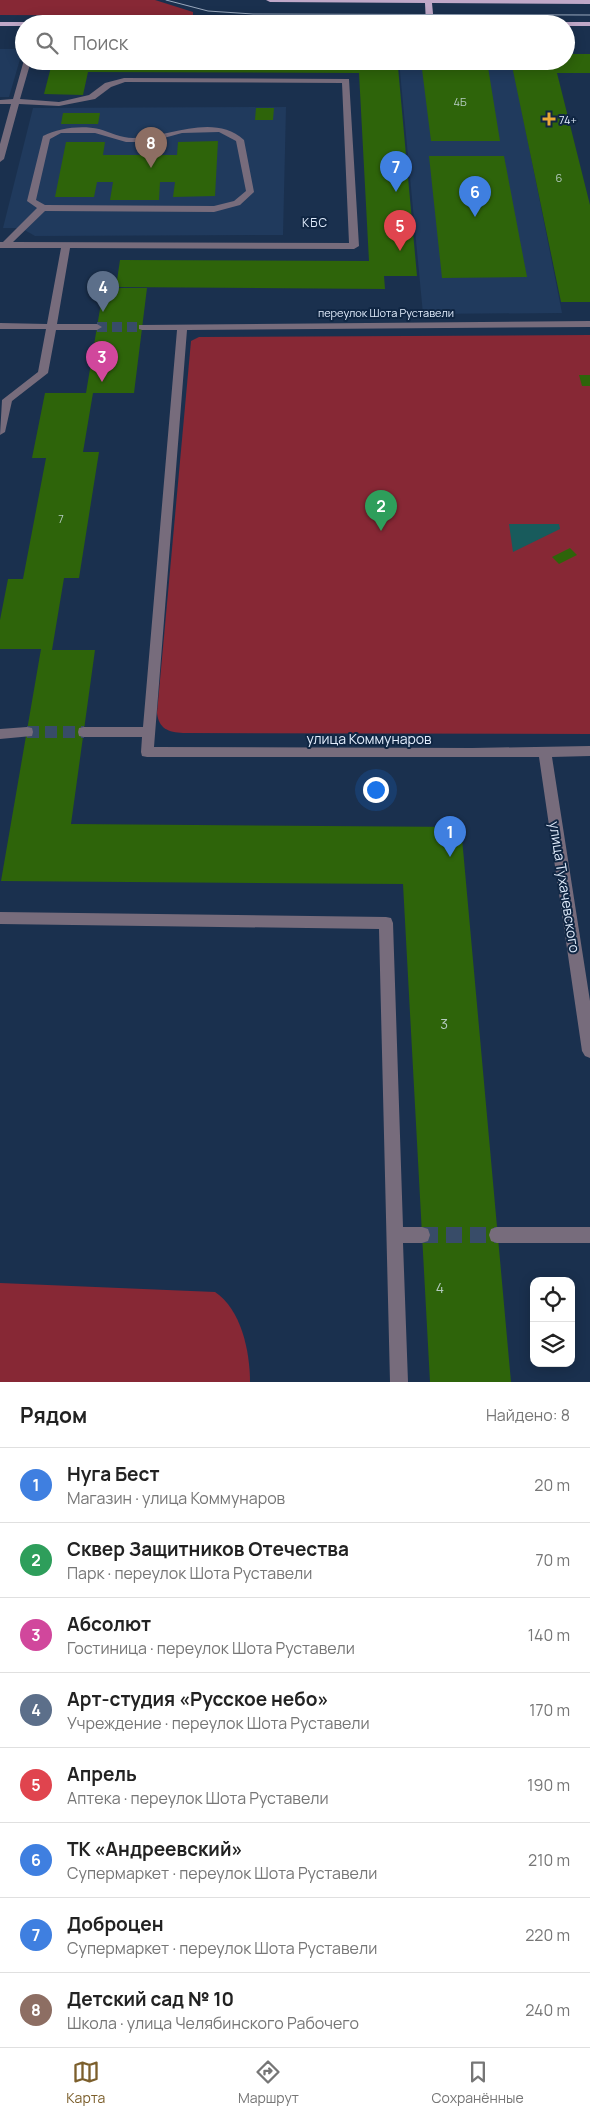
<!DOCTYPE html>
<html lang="ru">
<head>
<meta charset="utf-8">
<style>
  :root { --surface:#fff; --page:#f6f6f6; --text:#222; --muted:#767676; --line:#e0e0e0; --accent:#7c5f2c }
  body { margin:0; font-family:Manrope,sans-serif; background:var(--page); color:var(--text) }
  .controls { position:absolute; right:15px; bottom:15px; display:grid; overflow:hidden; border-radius:10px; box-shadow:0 2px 12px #0003 }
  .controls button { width:45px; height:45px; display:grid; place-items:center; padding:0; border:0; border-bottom:1px solid var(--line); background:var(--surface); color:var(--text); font:25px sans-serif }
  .you { position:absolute; left:375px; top:789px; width:18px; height:18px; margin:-12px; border:4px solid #fff; border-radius:50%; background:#1a73e8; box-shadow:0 0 0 8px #1a73e833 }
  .badge { display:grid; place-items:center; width:32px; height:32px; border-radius:50%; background:var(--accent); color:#fff; font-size:16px; font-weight:700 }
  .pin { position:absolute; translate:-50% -41px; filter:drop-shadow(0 1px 2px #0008) }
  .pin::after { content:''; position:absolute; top:26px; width:18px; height:15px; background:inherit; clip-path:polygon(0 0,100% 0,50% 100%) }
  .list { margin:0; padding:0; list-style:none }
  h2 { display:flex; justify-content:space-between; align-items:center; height:65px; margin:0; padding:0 20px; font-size:21px }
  h2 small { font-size:16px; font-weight:400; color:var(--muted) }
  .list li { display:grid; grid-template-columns:32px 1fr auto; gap:15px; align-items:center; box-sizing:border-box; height:75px; padding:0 20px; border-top:1px solid var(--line) }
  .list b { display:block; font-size:19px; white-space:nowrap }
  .list p { margin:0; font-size:16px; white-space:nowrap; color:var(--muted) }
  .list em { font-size:16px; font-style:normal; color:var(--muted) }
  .icon { flex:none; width:28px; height:28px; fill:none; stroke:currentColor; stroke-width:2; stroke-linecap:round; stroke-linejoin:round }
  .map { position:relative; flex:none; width:590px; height:1382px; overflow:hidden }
  .search { position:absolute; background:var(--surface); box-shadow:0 2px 12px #0003; left:15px; right:15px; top:15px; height:55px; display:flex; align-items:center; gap:12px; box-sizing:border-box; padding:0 18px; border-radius:28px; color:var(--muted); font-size:19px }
  .sheet { height:665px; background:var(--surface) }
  nav { display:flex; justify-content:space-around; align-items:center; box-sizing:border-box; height:70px; border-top:1px solid var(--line); background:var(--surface); font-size:14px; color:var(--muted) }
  nav a { display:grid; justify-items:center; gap:2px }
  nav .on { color:var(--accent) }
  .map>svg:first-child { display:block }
  .built { fill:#203a5d }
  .green { fill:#872835 }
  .water { fill:#185b5c }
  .building { fill:#2e640a }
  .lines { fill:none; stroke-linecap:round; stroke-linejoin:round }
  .minor-tunnel-far2 { stroke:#384c68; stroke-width:10; stroke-dasharray:10 5; stroke-linecap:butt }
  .minor-tunnel-far1 { stroke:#384c68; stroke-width:12; stroke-dasharray:12 6; stroke-linecap:butt }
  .minor-tunnel { stroke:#384c68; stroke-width:16; stroke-dasharray:16 8; stroke-linecap:butt }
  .minor { fill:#776c7c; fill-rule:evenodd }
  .major { fill:#bfa8c8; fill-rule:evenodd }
  .tram { stroke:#9aa9be; stroke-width:1 }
  .poi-dot { fill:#ebaa39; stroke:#102643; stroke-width:2 }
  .labels { text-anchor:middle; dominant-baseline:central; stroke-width:4; stroke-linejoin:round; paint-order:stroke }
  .number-label { font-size:11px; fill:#b5cbc0 }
  .far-poi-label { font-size:11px; fill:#e2edfd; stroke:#102643; text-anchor:start }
  .far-street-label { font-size:11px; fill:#e2edfd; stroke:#102643 }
  .far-neighbourhood-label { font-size:12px; letter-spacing:1px; fill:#e2edfd; stroke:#102643 }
  .street-label { font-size:14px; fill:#e2edfd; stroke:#102643 }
  .near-number-label { font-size:14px; fill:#b5cbc0 }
</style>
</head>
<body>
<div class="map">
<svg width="590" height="1382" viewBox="0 0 590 1382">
  <rect width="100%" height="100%" fill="#1a304e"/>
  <!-- built -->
  <g class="built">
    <path d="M0,49H23L9,97H0Z"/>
    <path d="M399,61H512L562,313L423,314Z"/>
    <path d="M286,107L283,235L35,236L21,228H3L33,108Z"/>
  </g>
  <!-- green -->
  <g class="green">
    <path d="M0,0H155L193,12V16L0,15Z"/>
    <path d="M590,335V734L183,733C168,732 159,729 157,713L191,341L199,337Z"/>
    <path d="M0,1283L215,1292C241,1309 250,1351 250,1382H0Z"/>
  </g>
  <!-- water -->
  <path class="water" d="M509,524H559L560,529L513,552Z"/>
  <!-- building -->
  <g class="building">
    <path d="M566,54H590V73H557L590,205V302H561L511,61H566Z"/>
    <path d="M84,61H381V67H398L417,276H384L385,289L116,287L120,260L369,261L359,73L88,72L83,95L44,94L52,63H83Z"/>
    <path d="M421,61H487L500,141H431Z"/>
    <path d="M256,108H274L273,120H255Z"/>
    <path d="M63,113H100L98,124H61Z"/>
    <path d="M218,141L215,196L173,197L175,182H160L159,200H110L113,182H97L94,197H55L66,142H105L103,155H177L178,142Z"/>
    <path d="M429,156H504L527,277L442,278Z"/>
    <path d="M100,288H147L134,393H93L83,452H99L79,578H64L52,650H95L71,824L461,827L511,1382H430L403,884L1,881L41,649H0V620L8,579H23L46,458H32L45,393H86L102,297H98Z"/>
    <path d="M579,375H590V386H582Z"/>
    <path d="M570,548L577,555L559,564L552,557Z"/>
  </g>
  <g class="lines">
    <!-- minor-tunnel-far2 -->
    <path class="minor-tunnel-far2" d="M97,327H142"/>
    <!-- minor-tunnel-far1 -->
    <path class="minor-tunnel-far1" d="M27,732H84"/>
    <!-- minor-tunnel -->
    <path class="minor-tunnel" d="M422,1235H497"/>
    <!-- minor -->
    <g class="minor">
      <path d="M24,60L31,61L20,99L59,102L89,95L105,83L124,78L349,79L359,246L354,249L70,248L57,324H97L102,327L97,330H56L48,373L12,401L5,432L0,435L2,400L38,372L46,329H0V323L47,324L61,248H0V242H3L37,208L27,201L43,136C59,128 81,125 99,129C110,132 121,138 133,138C168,138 213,112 244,140L254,192L240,205L214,212L45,211L13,242L349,243L342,83L125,82L111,87L95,99L59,106L19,104L4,159L0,162V144L11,104H0V100L13,99ZM219,132L236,141L246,191L234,201L214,206L45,205L36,200L50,139L61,133H95L126,142H140L153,141L182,133Z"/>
      <path d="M590,321V327L187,330L154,747L472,748L590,746V756L552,757L590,1001V1058L585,1056L582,1051L539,757H147L142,756L141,752L142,737H84L79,736L78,732L79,728L84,727H143L177,330H142L139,329V325Z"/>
      <path d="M27,727L32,728L33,732L32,736L0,739V729Z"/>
      <path d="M0,912L386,917L391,918L393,923L403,1227H422L428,1229L430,1235L428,1241L422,1243H403L408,1382H390L379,929L0,924Z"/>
      <path d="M497,1227H590V1243H497L491,1241L489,1235L491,1229Z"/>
    </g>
    <!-- major -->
    <g class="major">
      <path d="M266,0H590V4L432,3L434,24H426L425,3L270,2Z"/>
      <path d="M0,22H24L27,24H24V26H0Z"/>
      <path d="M566,22H590V26H566V24H563Z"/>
    </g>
    <!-- tram -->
    <path class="tram" d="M166,0L208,11L253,14L590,15"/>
  </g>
  <!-- markers -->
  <path class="poi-dot" d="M546.5 111.5h5v5h5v5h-5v5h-5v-5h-5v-5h5z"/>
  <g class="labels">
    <!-- number labels -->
    <g class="number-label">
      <text x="460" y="101">4Б</text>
      <text x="559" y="177">6</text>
      <text x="61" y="518">7</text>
    </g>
    <!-- far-poi labels -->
    <g class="far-poi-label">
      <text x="559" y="119">74+</text>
    </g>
    <!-- far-street labels -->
    <g class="far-street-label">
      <text x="386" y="312">переулок Шота Руставели</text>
    </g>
    <!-- far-neighbourhood labels -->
    <g class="far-neighbourhood-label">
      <text x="315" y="222">КБС</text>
    </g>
    <!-- street labels -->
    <g class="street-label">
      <text x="369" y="738">улица Коммунаров</text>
      <text transform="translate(565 887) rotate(81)">улица Тухачевского</text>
    </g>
    <!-- near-number labels -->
    <g class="near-number-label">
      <text x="444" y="1023">3</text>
      <text x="440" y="1287">4</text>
    </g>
  </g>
</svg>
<div class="controls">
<button><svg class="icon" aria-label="locate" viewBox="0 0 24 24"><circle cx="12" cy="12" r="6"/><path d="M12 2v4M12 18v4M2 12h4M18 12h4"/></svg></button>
<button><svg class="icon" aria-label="layers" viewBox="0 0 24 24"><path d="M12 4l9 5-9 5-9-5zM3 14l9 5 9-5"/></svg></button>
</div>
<div class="you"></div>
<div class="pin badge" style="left:450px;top:857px;background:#3f7fe0">1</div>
<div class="pin badge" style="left:381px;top:531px;background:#2e9e5b">2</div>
<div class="pin badge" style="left:102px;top:382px;background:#d1479c">3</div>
<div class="pin badge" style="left:103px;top:312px;background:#5c6f8a">4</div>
<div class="pin badge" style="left:400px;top:251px;background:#e0444e">5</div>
<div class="pin badge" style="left:475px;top:217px;background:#3f7fe0">6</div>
<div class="pin badge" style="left:396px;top:192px;background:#3f7fe0">7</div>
<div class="pin badge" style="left:151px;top:168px;background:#8d6e63">8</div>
<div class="search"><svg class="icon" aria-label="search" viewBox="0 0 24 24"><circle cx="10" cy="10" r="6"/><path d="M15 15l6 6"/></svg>Поиск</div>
</div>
<section class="sheet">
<h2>Рядом<small>Найдено: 8</small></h2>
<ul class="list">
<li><span class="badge" style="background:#3f7fe0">1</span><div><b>Нуга Бест</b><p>Магазин · улица Коммунаров</p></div><em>20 m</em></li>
<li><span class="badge" style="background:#2e9e5b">2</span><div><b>Сквер Защитников Отечества</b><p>Парк · переулок Шота Руставели</p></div><em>70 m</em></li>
<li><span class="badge" style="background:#d1479c">3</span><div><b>Абсолют</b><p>Гостиница · переулок Шота Руставели</p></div><em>140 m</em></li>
<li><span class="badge" style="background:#5c6f8a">4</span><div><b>Арт-студия «Русское небо»</b><p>Учреждение · переулок Шота Руставели</p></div><em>170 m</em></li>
<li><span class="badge" style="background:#e0444e">5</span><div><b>Апрель</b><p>Аптека · переулок Шота Руставели</p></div><em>190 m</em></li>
<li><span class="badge" style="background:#3f7fe0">6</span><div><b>ТК «Андреевский»</b><p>Супермаркет · переулок Шота Руставели</p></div><em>210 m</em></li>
<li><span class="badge" style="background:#3f7fe0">7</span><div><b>Доброцен</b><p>Супермаркет · переулок Шота Руставели</p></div><em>220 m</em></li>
<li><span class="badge" style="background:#8d6e63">8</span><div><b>Детский сад № 10</b><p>Школа · улица Челябинского Рабочего</p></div><em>240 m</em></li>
</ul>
</section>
<nav>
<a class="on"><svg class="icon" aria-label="map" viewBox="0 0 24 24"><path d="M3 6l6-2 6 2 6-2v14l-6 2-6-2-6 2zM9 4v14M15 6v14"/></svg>Карта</a>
<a><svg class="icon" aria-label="directions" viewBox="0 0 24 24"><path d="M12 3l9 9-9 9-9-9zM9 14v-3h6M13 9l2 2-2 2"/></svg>Маршрут</a>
<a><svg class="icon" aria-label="saved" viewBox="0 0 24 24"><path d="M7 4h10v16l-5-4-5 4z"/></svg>Сохранённые</a>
</nav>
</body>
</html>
